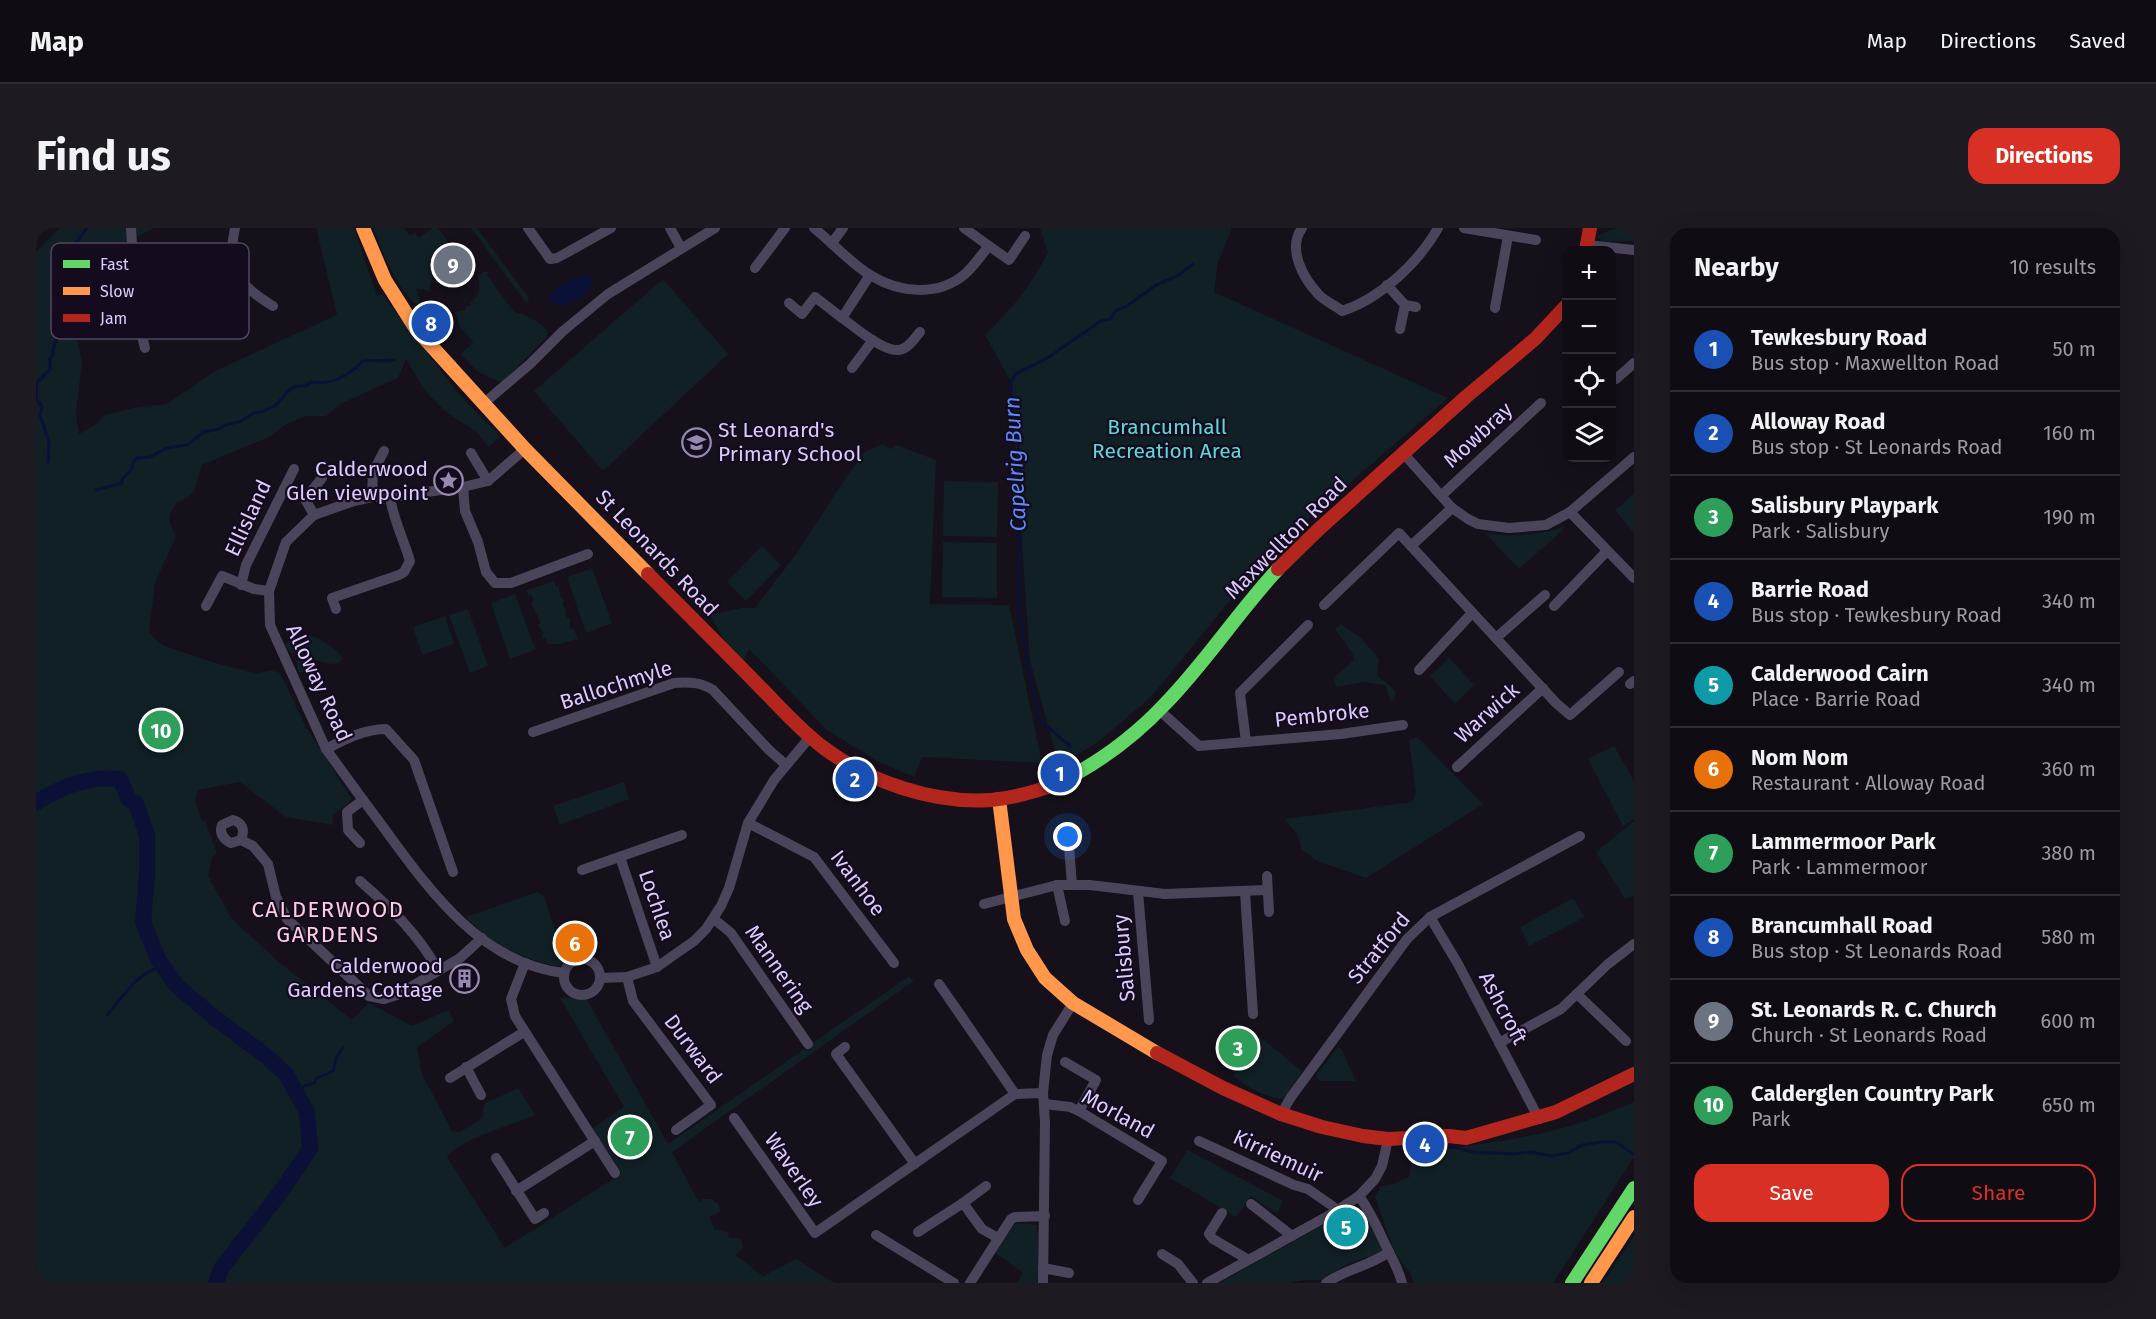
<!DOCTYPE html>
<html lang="en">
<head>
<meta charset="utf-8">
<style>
  :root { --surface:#100c14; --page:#1e1a22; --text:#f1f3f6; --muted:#9c9ba0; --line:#302c34; --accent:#d93025 }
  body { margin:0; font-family:"Fira Sans",sans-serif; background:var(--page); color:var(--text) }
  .controls { position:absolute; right:18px; top:18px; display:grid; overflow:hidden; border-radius:12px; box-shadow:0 6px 24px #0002 }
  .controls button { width:54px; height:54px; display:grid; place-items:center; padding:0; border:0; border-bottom:2px solid var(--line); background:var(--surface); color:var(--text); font:30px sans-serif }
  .you { position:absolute; left:1032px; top:609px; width:21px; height:21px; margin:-15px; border:4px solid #fff; border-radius:50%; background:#1a73e8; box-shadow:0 0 0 9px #1a73e833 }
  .badge { display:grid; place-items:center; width:39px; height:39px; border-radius:50%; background:var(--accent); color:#fff; font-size:20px; font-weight:700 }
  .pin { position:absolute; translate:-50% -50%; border:3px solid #fff; box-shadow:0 2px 6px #0006 }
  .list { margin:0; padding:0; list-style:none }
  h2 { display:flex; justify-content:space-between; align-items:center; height:78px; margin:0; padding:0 24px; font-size:26px }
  h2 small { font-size:20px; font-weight:400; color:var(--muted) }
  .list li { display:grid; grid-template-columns:39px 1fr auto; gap:18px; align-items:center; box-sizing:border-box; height:84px; padding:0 24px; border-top:2px solid var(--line) }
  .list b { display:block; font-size:22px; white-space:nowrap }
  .list p { margin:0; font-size:20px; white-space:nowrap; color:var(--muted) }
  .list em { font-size:20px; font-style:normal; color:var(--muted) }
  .actions { display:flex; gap:12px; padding:18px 24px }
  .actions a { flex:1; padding:14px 0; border:2px solid var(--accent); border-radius:18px; text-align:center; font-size:21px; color:var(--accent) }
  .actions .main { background:var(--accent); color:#fff }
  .icon { flex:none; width:33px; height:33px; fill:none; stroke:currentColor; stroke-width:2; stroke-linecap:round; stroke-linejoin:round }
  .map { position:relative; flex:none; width:1598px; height:1055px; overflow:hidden; border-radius:18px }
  header { display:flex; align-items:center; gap:36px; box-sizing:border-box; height:84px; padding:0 30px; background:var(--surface); border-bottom:2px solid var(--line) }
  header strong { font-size:28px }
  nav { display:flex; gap:33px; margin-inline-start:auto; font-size:21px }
  .intro { display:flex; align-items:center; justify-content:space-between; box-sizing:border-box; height:144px; padding:0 36px }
  h1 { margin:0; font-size:42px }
  .button { padding:15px 27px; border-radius:18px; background:var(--accent); color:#fff; font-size:21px; font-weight:700 }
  main { display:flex; gap:36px; padding:0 36px }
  aside { flex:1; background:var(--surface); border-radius:18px; box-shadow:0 6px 24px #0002 }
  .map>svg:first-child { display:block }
  .green { fill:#112025 }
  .water { fill:#0b1036 }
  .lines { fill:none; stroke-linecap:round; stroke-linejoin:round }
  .stream { stroke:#0b1036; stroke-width:3 }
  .river { stroke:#0b1036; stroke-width:16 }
  .street { stroke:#4b455b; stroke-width:10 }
  .fast { stroke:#63d668; stroke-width:14 }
  .slow { stroke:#ff974d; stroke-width:14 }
  .jam { stroke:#b3261e; stroke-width:14 }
  .labels { text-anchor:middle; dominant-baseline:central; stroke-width:4.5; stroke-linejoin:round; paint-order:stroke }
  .park-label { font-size:21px; fill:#5adada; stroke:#140c1e }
  .poi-label { font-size:21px; fill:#ddcbfd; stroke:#140c1e; text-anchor:end }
  .street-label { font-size:21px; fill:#ddcbfd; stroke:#140c1e }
  .water-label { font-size:22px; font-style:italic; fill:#5c8afa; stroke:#140c1e }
  .neighbourhood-label { font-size:22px; letter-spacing:1.5px; fill:#fdcde0; stroke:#140c1e }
  .key { fill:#140c1e; stroke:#504561; stroke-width:1.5 }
  .key-label { font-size:16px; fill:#ddcbfd }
</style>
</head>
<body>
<header>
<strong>Map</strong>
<nav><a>Map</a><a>Directions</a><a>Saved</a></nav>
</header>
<div class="intro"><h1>Find us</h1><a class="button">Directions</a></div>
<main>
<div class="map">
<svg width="1598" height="1055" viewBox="0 0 1598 1055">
  <rect width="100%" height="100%" fill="#15101a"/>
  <!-- green -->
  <g class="green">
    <path d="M24,0H118L96,11L90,58L55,50L37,66V95L46,133L40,185L43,206L59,197L69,187L97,180L131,176L181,142L301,87L280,0H318L341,68L346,66L422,165L464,208L453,219L441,204L410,184L390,164L370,131L362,150L306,175L290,188H269L249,197L235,208L166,237C160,254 161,270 141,274C130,289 133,293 140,309L119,355L113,405L126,417L176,434L221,446L234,442L244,445L270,499L316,571L313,575L296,587L297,597L250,589L204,554L162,562L159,572L166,593L169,592L181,626L176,628L172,648L196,691L244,735L316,792L333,775L376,798L413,782L418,793L381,819L386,846L416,903L424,904L446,890L448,876L482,860L499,887C479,896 422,912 411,929L469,1020L585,946L557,900L588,879L524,770H550L632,916L873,748L878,753L636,924L663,974L666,971H676L682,976L684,983L680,987L673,988L679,1002H686L692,1005L693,1010H702L706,1013L707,1020L699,1027L727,1048L760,1031L799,1055H0V24Z"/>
    <path d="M337,0H368L374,8L379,5L383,10L396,0H402L423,28L403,31L393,60L394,63L380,60L386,79C364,71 346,22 337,0Z"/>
    <path d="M435,0H441L493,70L491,76Z"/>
    <path d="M1004,0H1196L1182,35L1178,64L1412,170L1234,324L1114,470L1062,514L1025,537L1020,526L994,433L975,154L949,107C975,82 996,57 1012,24Z"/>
    <path d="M1580,0H1598V13L1566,14L1561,8Z"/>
    <path d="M447,44H453L451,47L478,84C491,86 504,94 512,104L510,110L466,155L442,144L424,126L436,116L437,113L423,98L420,84L429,82L431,78L435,77L434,74C445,67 444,60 442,48Z"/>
    <path d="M627,51L692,126L567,243L498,163Z"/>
    <path d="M846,216L855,221L860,217L900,232L894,376L973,377L1006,535L886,529L878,549L841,533L791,502L713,421L704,440L674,387L705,380H719L763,322L810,249L829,224Z"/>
    <path d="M908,253L962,254L961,309L907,308Z"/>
    <path d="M1598,266V305L1579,282Z"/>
    <path d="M1526,299H1528L1527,302L1483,341L1450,306C1477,308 1500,309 1526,299Z"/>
    <path d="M907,314L961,315V370L906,369Z"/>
    <path d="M726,318L745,337L710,373L691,354Z"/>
    <path d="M556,340L576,395L550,405L531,349Z"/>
    <path d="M518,353L520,359L523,358L524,369H526L528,373L526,375L531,384L529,385L531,390H534V401L537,400L542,411L523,416H512L510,410H507L506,407L508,406L502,397L505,395L495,375L498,373L495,367L492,368L491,362Z"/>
    <path d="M479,366L499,420L501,421L474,431L455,375Z"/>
    <path d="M432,381L452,438L434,445L413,387Z"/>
    <path d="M409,388L418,416L386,427L377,399Z"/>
    <path d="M1305,396L1326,411L1343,431L1341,446C1346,454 1355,456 1360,464L1359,471L1355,474L1349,457L1327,454L1301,459L1298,454L1300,448L1318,432L1317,426L1299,401Z"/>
    <path d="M268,407C281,407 298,418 306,429L303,435L295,436L278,432L273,443L263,445L260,433L264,430L262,426L255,425L249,417L255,411L260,413Z"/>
    <path d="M1413,430L1438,457L1419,476L1394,448Z"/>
    <path d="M1381,509L1447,576L1330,650L1281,633L1266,622L1261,606L1248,591L1376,574L1380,564L1373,512Z"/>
    <path d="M1578,518L1598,553V591L1587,598L1552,531Z"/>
    <path d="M588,554L593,571L524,597L517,578Z"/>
    <path d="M1598,593V668L1589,671L1560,624Z"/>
    <path d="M501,664L508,668L529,734L524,739C483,730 459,719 430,689Z"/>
    <path d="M1537,670L1549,689L1493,718L1484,699Z"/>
    <path d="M1203,801L1216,809L1199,836L1190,829L1200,811L1197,809Z"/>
    <path d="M1223,808L1266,843L1248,871C1228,869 1213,860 1197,848Z"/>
    <path d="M1302,819L1306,822L1320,853H1283L1280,847Z"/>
    <path d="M1598,874V929L1517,1055H1377C1377,1044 1369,1040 1363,1031C1352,1012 1347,989 1339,969L1345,958L1358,956L1373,949L1377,928C1424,917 1472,914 1519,902C1547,895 1572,885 1598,874Z"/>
    <path d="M1152,922L1247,973L1241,985L1215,968L1200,989L1134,950Z"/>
    <path d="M1322,980L1333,982L1350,1023L1339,1029H1331L1308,1038L1285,1052H1268L1254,1055H1184L1306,986Z"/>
    <path d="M981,995L1001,997L1004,1055H982L987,1045L958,1024L972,1002Z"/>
    <path d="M1598,1008V1055H1567Z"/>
  </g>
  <!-- water -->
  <path class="water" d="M551,46L558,54C551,66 530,84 515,74L514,66L525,56Z"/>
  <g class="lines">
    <!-- stream -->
    <g class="stream">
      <path d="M12,234L13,214L4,187L6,179L0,170L1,155L14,141V131L17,127C16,117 22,112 23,102L16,92L19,87L16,59L25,53L29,42L34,35L39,16L51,0"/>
      <path d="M60,262L86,255V251L96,241L97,235L101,230L114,229L131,220L151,217L168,204L183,201L192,196L203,194L218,185L225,184L239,178L254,161L262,158H270L275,154C296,157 312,148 327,133L359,132"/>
      <path d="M1035,519L1004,492L991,434L983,379L984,236L981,203L977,186L975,154L979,146L1010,131L1065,93L1074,91L1079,83L1091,78L1120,57L1141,48L1157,36"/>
      <path d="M71,787C92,763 96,750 127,737"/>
      <path d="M260,864L268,858L278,855L281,850L297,843L300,830L307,820"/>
      <path d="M1416,919L1438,924L1478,926L1495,924L1515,928L1532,925L1546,917L1565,914H1580L1597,926"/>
    </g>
    <!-- river -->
    <path class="river" d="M0,575C25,558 54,548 84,551L93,572L100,575L111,607V648L107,694L122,731L141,758L179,790L229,827L250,846L271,884L274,921L243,966L185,1041L180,1055"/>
    <!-- street -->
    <g class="street">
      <path d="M95,0L100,84L109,120"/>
      <path d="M199,0C190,41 202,57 237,78"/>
      <path d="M492,0L514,31L521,30L575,0"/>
      <path d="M634,0L645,20"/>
      <path d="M778,0C795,14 817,37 834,47C863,65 902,69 929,46C938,38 945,27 953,18L973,32L989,8"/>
      <path d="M928,0L953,18"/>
      <path d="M1266,0C1251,21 1267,50 1283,67C1290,74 1299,77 1306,83C1344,71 1383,34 1402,0"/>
      <path d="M1428,0L1500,12"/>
      <path d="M796,15L807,0"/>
      <path d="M1551,17L1598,22"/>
      <path d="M719,40L749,0"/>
      <path d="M834,47L806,90C819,99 847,124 863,122C872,121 879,110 884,104"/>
      <path d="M1351,57L1369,77L1380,79"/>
      <path d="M753,75L766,86L779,69L806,90"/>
      <path d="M1459,80L1472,8"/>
      <path d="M1364,101L1369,77"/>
      <path d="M816,140L837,112"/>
      <path d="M1580,151L1598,135"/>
      <path d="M447,176L494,136L527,103L572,66L679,0"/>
      <path d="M435,225L452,253L489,221"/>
      <path d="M1368,226L1416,280L1432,291L1442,296L1473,300L1510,297L1534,284L1598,229"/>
      <path d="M286,250L269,271L278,287L250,314L233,363L234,397L290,521L327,572L311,584L312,602L324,615"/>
      <path d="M427,259L429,283L442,314L450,344L459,355H475L552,326"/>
      <path d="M1406,267L1505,175"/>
      <path d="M336,269L337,244L348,223"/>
      <path d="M1534,284L1598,350"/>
      <path d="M278,287L318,273L336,269H354L427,259L452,253"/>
      <path d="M1375,318L1416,280"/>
      <path d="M205,357L210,337L258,241"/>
      <path d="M1288,377L1363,305L1520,475L1534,487L1583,444"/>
      <path d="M170,378L186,348L218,361L233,363"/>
      <path d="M1518,378L1571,323"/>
      <path d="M300,381L296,370L363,347L368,344L374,333C368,312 357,291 354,269"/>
      <path d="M1460,410L1509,367"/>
      <path d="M1383,442L1436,385"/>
      <path d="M1594,456L1598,453"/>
      <path d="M1122,481L1163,518L1305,506L1367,497"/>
      <path d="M497,504L638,455C653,454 665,454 677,462L733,522L750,537"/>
      <path d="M1210,514L1204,465L1272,397"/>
      <path d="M290,521C309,511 329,501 350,501L378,532L417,644"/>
      <path d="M1421,539L1507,460"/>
      <path d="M327,572C380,641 433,734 528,745"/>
      <path d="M712,595L778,629L858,735"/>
      <path d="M1032,605L1036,657"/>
      <path d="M205,612C209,602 207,595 197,592L186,597C183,605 187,611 195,615L205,612L217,618L232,636L240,669L251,691L333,768L348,771L361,767L424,730L446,710"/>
      <path d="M584,629L621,739"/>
      <path d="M546,642L646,607"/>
      <path d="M1231,648L1233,684"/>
      <path d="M324,653C355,680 382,706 402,742"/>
      <path d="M1021,657L1029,693"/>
      <path d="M1102,664L1113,792"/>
      <path d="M1209,664L1217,786"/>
      <path d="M948,676L1021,657H1054L1129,666L1230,662"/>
      <path d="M1394,689L1422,736L1503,891"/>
      <path d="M678,691L695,705L772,816"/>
      <circle cx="546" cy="749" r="18"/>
      <path d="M489,735L475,771L479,788L579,945"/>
      <path d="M591,749L597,773L675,877L640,902"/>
      <path d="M564,750L591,749L621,739L658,713L670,701L685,678L693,660L712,595L738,552L774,509"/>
      <path d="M903,756L979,866"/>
      <path d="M1541,766L1590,813"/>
      <path d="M1463,815L1525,781L1572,736L1598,716"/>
      <path d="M809,819L800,826L879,936"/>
      <path d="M1029,834L1060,852L1043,883"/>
      <path d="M430,839L445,867"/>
      <path d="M414,850L488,804"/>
      <path d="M1009,876L1034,879L1043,883L1126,933L1102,972"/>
      <path d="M1245,886L1255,869L1371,711L1394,689L1544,608"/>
      <path d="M698,890L779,1005L979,866L1007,865"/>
      <path d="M1163,913L1258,957L1272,961L1302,982"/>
      <path d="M460,930L499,991L508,985"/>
      <path d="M480,963L559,913"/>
      <path d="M1323,968C1336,986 1343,1004 1353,1024C1358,1034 1363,1043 1366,1055"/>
      <path d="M927,975L950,958"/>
      <path d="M1215,976L1256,1008"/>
      <path d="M1186,985L1173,1006L1177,1011L1211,1031"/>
      <path d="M882,1004L927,975L946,1001L962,1010"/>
      <path d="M840,1007L918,1055"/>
      <path d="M1126,1026L1142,1036L1157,1055"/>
      <path d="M1007,1040L1033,1045"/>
      <path d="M934,1055L975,991L979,989L1009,988"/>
      <path d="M1007,1055L1009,894L1007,865L1011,827L1017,807L1037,775"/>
      <path d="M1171,1055L1299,984L1323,968L1339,951L1346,938L1352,911"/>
      <path d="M1290,1055C1310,1041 1334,1038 1353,1024"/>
    </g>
    <!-- fast -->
    <g class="fast">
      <path d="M1018,557C1060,537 1097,510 1129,476C1170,434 1202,384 1242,341"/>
      <path d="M1536,1055L1598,960"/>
    </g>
    <!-- slow -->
    <g class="slow">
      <path d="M327,0L349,52L380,101L489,221L612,346"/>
      <path d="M963,571L978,691L991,722L1009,750L1037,775L1121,825"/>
      <path d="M1555,1055L1598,989"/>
    </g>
    <!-- jam -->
    <g class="jam">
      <path d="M1550,22L1554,0"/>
      <path d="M1242,341L1283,301L1431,168L1499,111L1530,78"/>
      <path d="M612,346C650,384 688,422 725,460C745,480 765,503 788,520C833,554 898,576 955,572C977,570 998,564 1018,557"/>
      <path d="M1121,825L1187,860L1245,886L1286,899L1327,908L1352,911L1413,908L1430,910L1520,884L1598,846"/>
    </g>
  </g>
  <!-- icons -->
  <defs>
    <symbol id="school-ring" viewBox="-11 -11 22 22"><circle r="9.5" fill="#140c1e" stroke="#978aae" stroke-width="1.5"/><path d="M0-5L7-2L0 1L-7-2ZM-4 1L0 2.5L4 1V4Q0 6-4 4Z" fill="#978aae"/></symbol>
    <symbol id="sight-ring" viewBox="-11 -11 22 22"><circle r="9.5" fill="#140c1e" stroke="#978aae" stroke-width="1.5"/><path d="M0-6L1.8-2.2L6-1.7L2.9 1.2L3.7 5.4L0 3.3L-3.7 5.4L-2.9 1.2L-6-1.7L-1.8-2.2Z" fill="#978aae"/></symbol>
    <symbol id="building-ring" viewBox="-11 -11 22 22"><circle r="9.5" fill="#140c1e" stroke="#978aae" stroke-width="1.5"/><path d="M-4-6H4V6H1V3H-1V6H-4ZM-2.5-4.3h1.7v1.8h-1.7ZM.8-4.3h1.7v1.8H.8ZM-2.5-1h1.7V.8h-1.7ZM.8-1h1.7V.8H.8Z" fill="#978aae"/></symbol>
  </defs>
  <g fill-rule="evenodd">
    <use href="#school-ring" x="644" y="198" width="33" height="33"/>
    <use href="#sight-ring" x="396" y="236" width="33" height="33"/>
    <use href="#building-ring" x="412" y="734" width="33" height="33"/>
  </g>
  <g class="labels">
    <!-- park labels -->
    <g class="park-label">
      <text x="1131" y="199">Brancumhall<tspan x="1131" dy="24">Recreation Area</tspan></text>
    </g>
    <!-- poi labels -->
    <g class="poi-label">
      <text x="682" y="202" text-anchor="start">St Leonard's<tspan x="682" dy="24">Primary School</tspan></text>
      <text x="392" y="241">Calderwood<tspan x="392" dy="24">Glen viewpoint</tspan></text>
      <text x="407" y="738">Calderwood<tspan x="407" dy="24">Gardens Cottage</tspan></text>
    </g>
    <!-- street labels -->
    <g class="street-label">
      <text transform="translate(1442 207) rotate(-43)">Mowbray</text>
      <text transform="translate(212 290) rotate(-65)">Ellisland</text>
      <text transform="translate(1250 310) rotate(-45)">Maxwellton Road</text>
      <text transform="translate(621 325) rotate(46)">St Leonards Road</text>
      <text transform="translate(283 455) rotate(65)">Alloway Road</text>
      <text transform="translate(580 457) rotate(-18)">Ballochmyle</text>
      <text transform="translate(1451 485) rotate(-42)">Warwick</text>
      <text transform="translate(1286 487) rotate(-6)">Pembroke</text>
      <text transform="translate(822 655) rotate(53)">Ivanhoe</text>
      <text transform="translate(621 677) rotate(71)">Lochlea</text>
      <text transform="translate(1343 720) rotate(-51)">Stratford</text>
      <text transform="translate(1088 730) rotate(-95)">Salisbury</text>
      <text transform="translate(743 741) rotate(55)">Mannering</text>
      <text transform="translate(1467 780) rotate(62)">Ashcroft</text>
      <text transform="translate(657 821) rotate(53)">Durward</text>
      <text transform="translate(1082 886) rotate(29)">Morland</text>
      <text transform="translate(1242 928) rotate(25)">Kirriemuir</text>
      <text transform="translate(758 942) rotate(55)">Waverley</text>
    </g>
    <!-- water labels -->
    <g class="water-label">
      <text transform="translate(979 236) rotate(-93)">Capelrig Burn</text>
    </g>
    <!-- neighbourhood labels -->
    <g class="neighbourhood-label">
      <text x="292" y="681">CALDERWOOD<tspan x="292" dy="25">GARDENS</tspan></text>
    </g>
  </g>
  <!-- legend -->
  <rect x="15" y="15" width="198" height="96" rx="9" class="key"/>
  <rect x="27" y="32" width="27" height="8" fill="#63d668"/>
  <rect x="27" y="59" width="27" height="8" fill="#ff974d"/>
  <rect x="27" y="86" width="27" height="8" fill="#b3261e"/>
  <g class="key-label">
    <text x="64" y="42">Fast</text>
    <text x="64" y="69">Slow</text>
    <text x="64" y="96">Jam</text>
  </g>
</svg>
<div class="controls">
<button>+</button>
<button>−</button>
<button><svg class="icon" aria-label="locate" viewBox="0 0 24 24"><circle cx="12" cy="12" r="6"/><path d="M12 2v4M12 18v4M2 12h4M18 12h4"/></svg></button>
<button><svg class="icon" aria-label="layers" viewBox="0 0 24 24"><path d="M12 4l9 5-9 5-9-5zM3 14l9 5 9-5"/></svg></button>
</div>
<div class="you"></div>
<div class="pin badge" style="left:1024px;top:545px;background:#1a4fb4">1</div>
<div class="pin badge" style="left:819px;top:551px;background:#1a4fb4">2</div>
<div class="pin badge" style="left:1202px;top:820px;background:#2e9e5b">3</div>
<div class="pin badge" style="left:1389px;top:916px;background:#1a4fb4">4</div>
<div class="pin badge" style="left:1310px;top:999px;background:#0f9aa8">5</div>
<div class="pin badge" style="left:539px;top:715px;background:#e8710a">6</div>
<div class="pin badge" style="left:594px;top:909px;background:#2e9e5b">7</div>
<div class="pin badge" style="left:395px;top:95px;background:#1a4fb4">8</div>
<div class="pin badge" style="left:417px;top:37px;background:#6b7280">9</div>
<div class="pin badge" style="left:125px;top:502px;background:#2e9e5b">10</div>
</div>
<aside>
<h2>Nearby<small>10 results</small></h2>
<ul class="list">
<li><span class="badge" style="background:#1a4fb4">1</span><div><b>Tewkesbury Road</b><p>Bus stop · Maxwellton Road</p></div><em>50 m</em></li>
<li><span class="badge" style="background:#1a4fb4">2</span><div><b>Alloway Road</b><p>Bus stop · St Leonards Road</p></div><em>160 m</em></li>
<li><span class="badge" style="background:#2e9e5b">3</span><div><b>Salisbury Playpark</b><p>Park · Salisbury</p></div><em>190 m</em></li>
<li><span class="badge" style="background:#1a4fb4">4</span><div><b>Barrie Road</b><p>Bus stop · Tewkesbury Road</p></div><em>340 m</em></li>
<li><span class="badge" style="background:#0f9aa8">5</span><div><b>Calderwood Cairn</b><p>Place · Barrie Road</p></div><em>340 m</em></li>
<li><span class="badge" style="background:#e8710a">6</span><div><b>Nom Nom</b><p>Restaurant · Alloway Road</p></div><em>360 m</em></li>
<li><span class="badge" style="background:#2e9e5b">7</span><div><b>Lammermoor Park</b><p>Park · Lammermoor</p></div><em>380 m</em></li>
<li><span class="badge" style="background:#1a4fb4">8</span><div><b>Brancumhall Road</b><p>Bus stop · St Leonards Road</p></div><em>580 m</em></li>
<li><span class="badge" style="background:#6b7280">9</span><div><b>St. Leonards R. C. Church</b><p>Church · St Leonards Road</p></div><em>600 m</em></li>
<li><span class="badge" style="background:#2e9e5b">10</span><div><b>Calderglen Country Park</b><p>Park</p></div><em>650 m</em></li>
</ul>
<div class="actions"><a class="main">Save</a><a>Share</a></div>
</aside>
</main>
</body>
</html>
